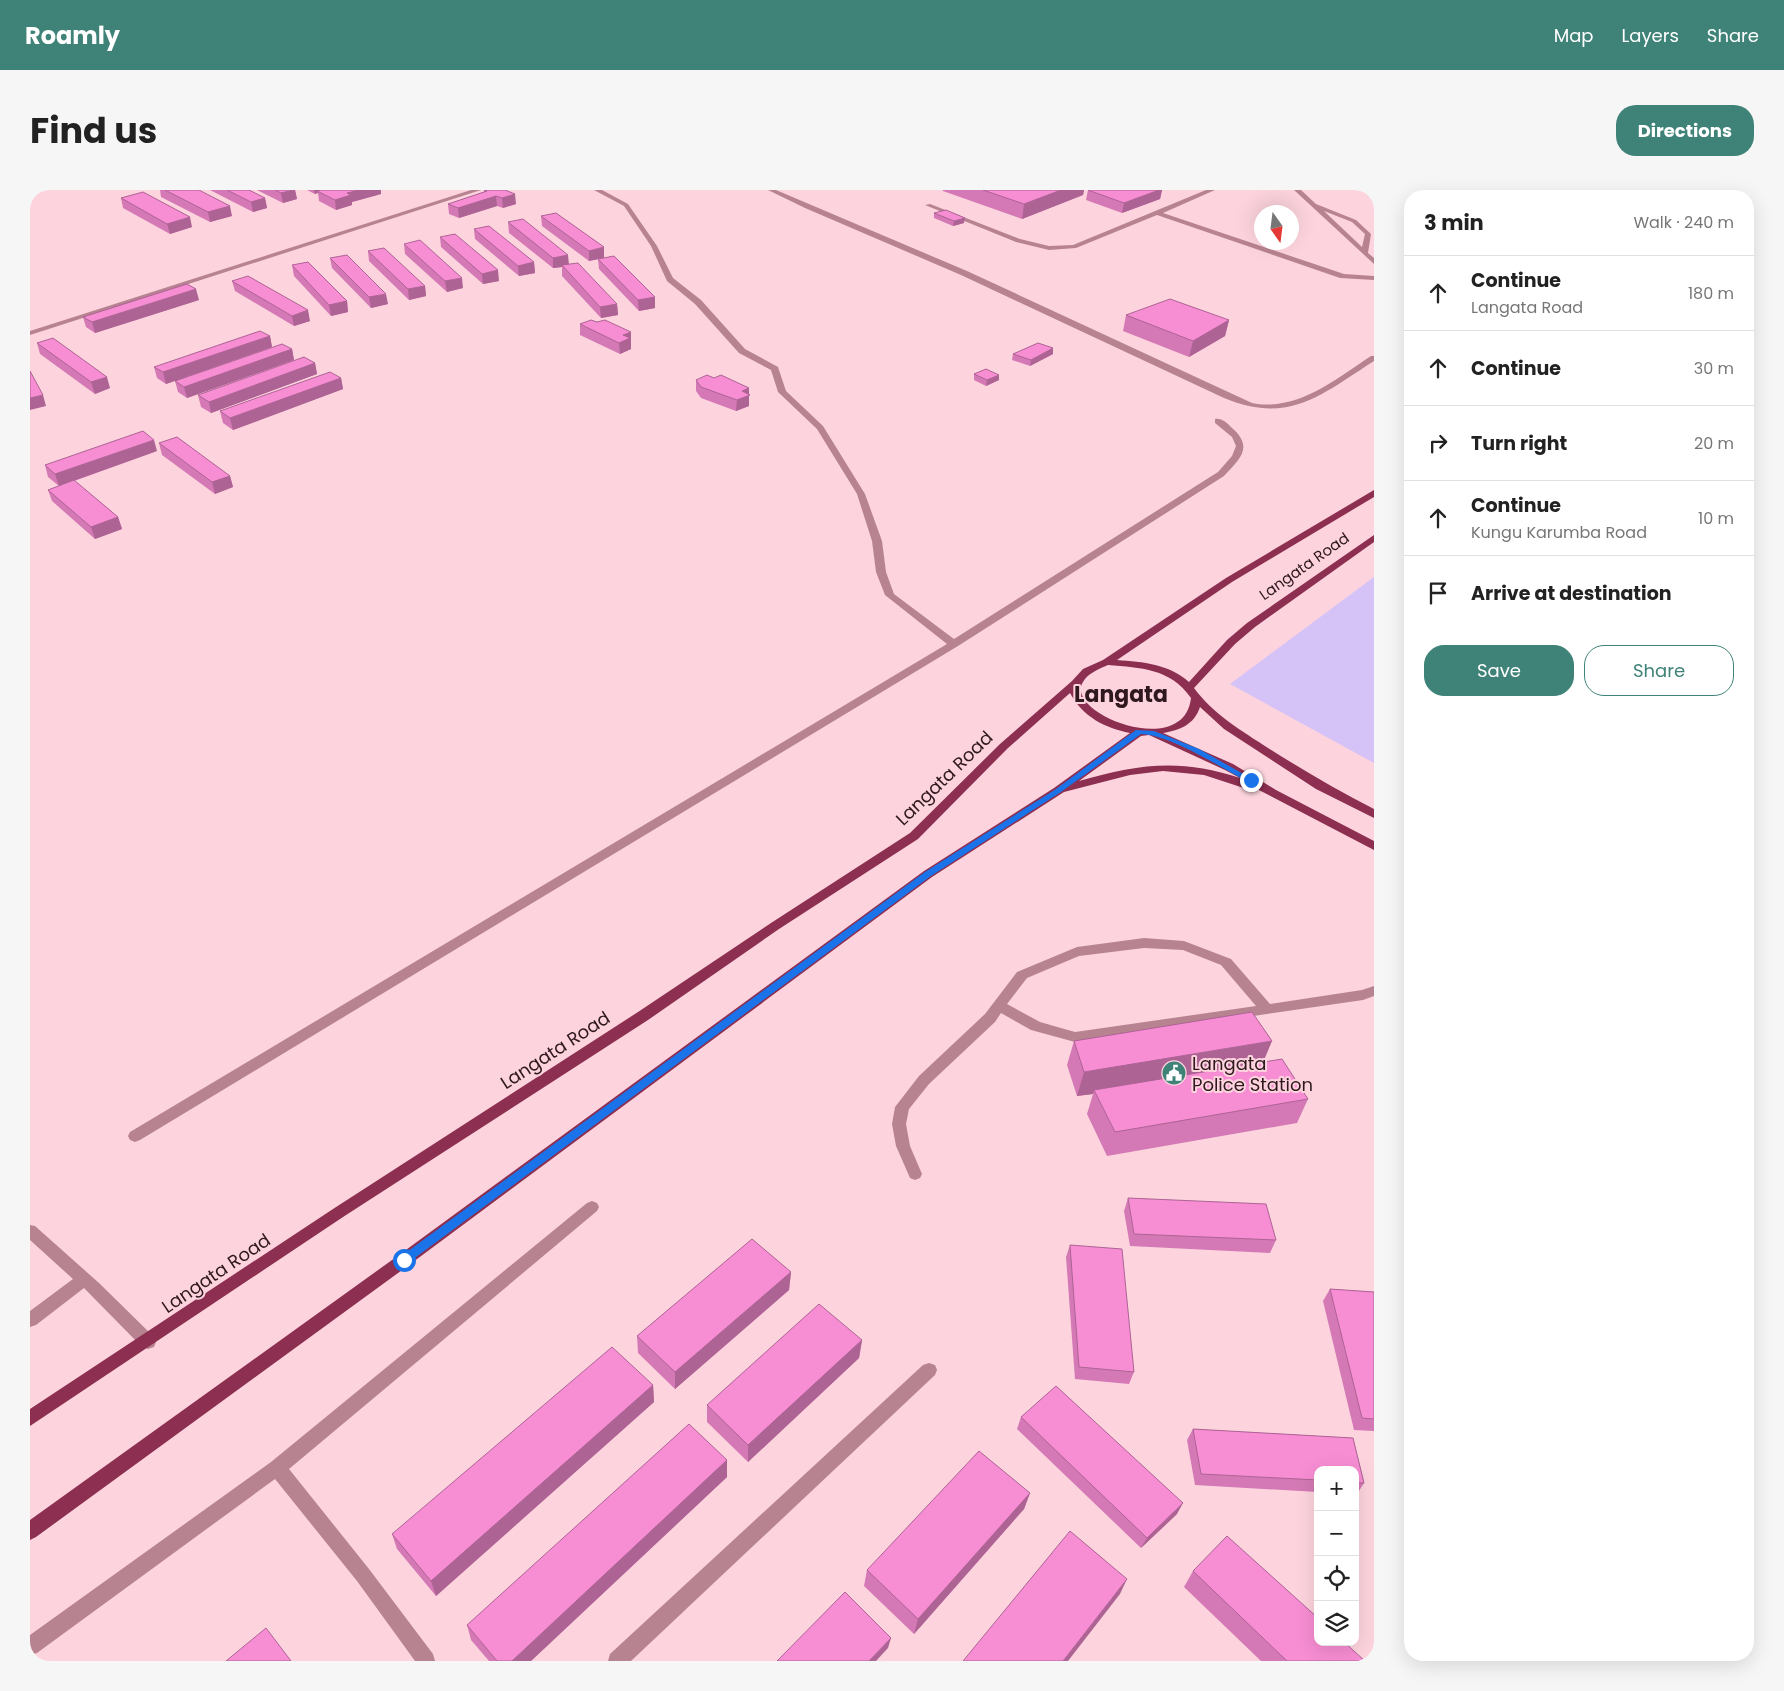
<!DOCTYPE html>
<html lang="en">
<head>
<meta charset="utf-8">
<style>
  :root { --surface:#fff; --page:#f6f6f6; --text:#222; --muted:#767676; --line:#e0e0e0; --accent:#3f8378 }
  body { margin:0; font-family:Poppins,sans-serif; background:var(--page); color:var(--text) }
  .controls { position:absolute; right:15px; bottom:15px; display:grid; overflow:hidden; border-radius:10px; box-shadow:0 5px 20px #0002 }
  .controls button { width:45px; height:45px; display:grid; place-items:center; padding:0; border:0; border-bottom:1px solid var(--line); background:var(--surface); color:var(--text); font:25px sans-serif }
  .compass { position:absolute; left:1224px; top:15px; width:45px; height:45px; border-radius:50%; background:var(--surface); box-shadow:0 5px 20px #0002; rotate:166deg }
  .stop { position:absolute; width:15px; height:15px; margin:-11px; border:4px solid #1a73e8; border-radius:50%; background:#fff }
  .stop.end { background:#1a73e8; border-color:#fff; box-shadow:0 1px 5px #0008 }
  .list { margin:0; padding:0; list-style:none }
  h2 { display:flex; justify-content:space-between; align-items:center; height:65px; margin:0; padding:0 20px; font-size:21px }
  h2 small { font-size:16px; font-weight:400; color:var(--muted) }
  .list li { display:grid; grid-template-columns:32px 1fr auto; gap:15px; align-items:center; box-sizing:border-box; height:75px; padding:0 20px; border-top:1px solid var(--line) }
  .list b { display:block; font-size:19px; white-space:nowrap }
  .list p { margin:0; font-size:16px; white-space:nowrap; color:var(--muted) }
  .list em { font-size:16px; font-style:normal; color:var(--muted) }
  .actions { display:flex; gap:10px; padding:15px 20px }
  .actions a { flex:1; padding:11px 0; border:1px solid var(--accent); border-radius:20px; text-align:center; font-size:18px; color:var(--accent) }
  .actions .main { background:var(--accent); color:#fff }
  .icon { flex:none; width:28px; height:28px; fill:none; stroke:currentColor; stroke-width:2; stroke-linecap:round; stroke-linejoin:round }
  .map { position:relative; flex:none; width:1344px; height:1471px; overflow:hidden; border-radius:20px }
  header { display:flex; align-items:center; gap:30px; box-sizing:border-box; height:70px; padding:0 25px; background:var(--accent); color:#fff }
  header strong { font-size:24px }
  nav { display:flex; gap:28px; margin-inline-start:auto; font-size:18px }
  .intro { display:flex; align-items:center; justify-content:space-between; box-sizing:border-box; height:120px; padding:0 30px }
  h1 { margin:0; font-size:35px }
  .button { padding:12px 22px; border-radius:20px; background:var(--accent); color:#fff; font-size:18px; font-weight:700 }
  main { display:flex; gap:30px; padding:0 30px }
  aside { flex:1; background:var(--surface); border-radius:20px; box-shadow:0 5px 20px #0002 }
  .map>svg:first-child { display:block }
  .green { fill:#d5c2f7 }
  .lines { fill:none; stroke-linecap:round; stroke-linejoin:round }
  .minor { fill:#b88391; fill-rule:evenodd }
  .major { fill:#8c2f51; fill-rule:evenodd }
  .wall { fill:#d479b5 }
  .shaded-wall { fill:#ad6394 }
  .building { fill:#f78dd3; stroke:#ad6394 }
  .route { fill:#1a73e8 }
  .labels { text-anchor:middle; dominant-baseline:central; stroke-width:4; stroke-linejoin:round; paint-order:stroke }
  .far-street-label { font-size:15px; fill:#30181f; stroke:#fdd4de }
  .street-label { font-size:18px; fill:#30181f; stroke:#fdd4de }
  .poi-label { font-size:18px; fill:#30181f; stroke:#fdd4de; text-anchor:start }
  .district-label { font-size:22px; font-weight:bold; fill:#30181f; stroke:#fdd4de }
</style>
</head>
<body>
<header>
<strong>Roamly</strong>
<nav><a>Map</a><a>Layers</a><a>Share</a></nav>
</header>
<div class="intro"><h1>Find us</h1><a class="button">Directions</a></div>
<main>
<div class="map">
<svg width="1344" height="1471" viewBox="0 0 1344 1471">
  <rect width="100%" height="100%" fill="#fdd4de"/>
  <!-- green -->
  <path class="green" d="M1344,387V573L1200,494Z"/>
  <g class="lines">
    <!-- minor -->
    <g class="minor">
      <path d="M441,0H451L0,145V141Z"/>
      <path d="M564,0H572L598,14L627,56L643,88L671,110L715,159L748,177L756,201L793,236L835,304L852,351L856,382L864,404L924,449L1188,282L1202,266L1206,256L1202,247L1185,233V229C1192,228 1197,233 1202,238C1224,257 1210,269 1194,286L928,456L110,950L105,952L100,950L98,946L100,942L917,454L855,405L846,382L842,351L827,304L787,239L748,202L741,180L709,163L665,114L637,91L621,56L594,16Z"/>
      <path d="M738,0H746L937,81L1222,213C1267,222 1306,189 1341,166H1344V171C1291,205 1259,235 1194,208L931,85L775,18Z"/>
      <path d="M1176,0H1185L1133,23L1314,84L1344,86V90L1310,88L1127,25L1046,58L1019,60L986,52L895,15L900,14L990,49L1019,56L1043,55Z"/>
      <path d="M1264,0H1271L1286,14L1326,30L1341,44L1338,63L1344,68V74ZM1294,21L1322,32L1335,44L1332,57Z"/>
      <path d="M1114,748L1154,751L1201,769L1240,814L1332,800L1344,796V806L1333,810L1045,852L1001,840L971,823L965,832L899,894L879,919L876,934L880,956L892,984L890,988L885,990L880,988L866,956L862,934L865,917L889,886L955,824L987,782L1047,757ZM1114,758L1153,760L1191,775L1226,816L1045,842L1010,832L977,814L997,788L1049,766Z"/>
      <path d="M562,1011L567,1013L569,1017L567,1021L259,1279L339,1379L403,1464L405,1471H385L327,1391L245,1289L7,1463L0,1465V1445L241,1272L557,1013Z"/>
      <path d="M0,1035L5,1036L69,1093L124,1147L126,1152L124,1157L118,1159L112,1157L54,1098L6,1135L0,1137V1121L43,1089L0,1050Z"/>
      <path d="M899,1173L905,1175L907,1180L905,1185L601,1471H578L580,1464L893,1175Z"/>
    </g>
    <!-- major -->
    <path class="major" d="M1344,300V307L1202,392L1087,470C1113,472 1139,474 1159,492L1197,450L1217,433L1344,345V352L1225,437L1205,454L1164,498C1183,524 1212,541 1238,558C1273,580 1307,600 1344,619V628L1286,599L1194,539L1170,517C1164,535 1150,540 1133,543L1203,574L1246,600L1344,651V660L1227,599L1223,601L1174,585L1133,581L1100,585L1034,602L902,687L379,1075L6,1347L0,1350V1330L369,1065L894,681L1024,598L1100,543C1075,538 1053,527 1040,503L978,558L888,649L749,739L618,830L313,1027L0,1236V1219L303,1019L608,822L741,733L880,643L970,554L1042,491L1053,479L1073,470L1196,388ZM1078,475C1111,478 1140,478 1161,508C1154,571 1033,523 1053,492C1058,483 1069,479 1078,475ZM1119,545L1195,580L1210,588C1151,568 1107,574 1049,591L1111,546Z"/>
  </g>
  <!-- wall -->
  <g class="wall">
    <path d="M130,0H169L202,26L180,32L131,7Z"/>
    <path d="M180,0H219L235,8L237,18L223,22Z"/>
    <path d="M227,0H265L267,9L253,13Z"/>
    <path d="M277,0H351V4L322,12V15L306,20L289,11L288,3L285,4Z"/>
    <path d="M454,0L486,14L473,18L467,16L429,28L419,24L418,14L454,2Z"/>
    <path d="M913,0H1054L1053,5L992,29L913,1Z"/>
    <path d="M1058,0H1132L1130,9L1092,23L1056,10Z"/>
    <path d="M91,8L162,37L140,44L93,18Z"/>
    <path d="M904,23L934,33L923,36L904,28Z"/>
    <path d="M511,26L574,68L625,107V118L609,121L569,79L568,69L559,71L512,36Z"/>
    <path d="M478,32L539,74L587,114L588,125L571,128L532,86V77L523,78L479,43Z"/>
    <path d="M444,39L504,72L505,83L489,86L445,49Z"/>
    <path d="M410,47L469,91L453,94L411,57Z"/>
    <path d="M374,54L433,98L417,102L375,64Z"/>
    <path d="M338,61L395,96L396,106L379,110L339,71Z"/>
    <path d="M300,68L358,114L341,118L302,78Z"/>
    <path d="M262,75L317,111L318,122L301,126L264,86Z"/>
    <path d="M202,91L280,131L264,136L205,101Z"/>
    <path d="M169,110L65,143L56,137L53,127Z"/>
    <path d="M1096,125L1199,130L1195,146L1159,167L1093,141Z"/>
    <path d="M550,134L601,153V159L590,164L550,145Z"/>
    <path d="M240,146L242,157L136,194L127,188L124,177Z"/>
    <path d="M7,153L80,198L65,204L10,164Z"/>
    <path d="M262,159L264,170L157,208L148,202L145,191Z"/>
    <path d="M983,164H1023L1000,176L982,170Z"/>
    <path d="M285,173L287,184L181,223L171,217L168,205Z"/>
    <path d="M944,184L969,185V190L956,196L944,190Z"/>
    <path d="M311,188L313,199L203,240L193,233L190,221Z"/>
    <path d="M666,190L719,198V216L706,221L671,208L666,201Z"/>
    <path d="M129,253L200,286L203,297L185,304L132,265Z"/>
    <path d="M127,261L44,291L88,327L92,339L65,349L22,311L18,300L29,296L18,287L15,275Z"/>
    <path d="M1044,851L1233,872L1278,909L1267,933L1077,966L1057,924L1063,904L1047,906L1037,875Z"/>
    <path d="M1098,1008L1246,1050L1240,1063L1100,1056L1094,1021Z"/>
    <path d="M1040,1055L1104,1182L1099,1194L1045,1189L1036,1067Z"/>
    <path d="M761,1082L759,1100L645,1199L608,1163L607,1146Z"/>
    <path d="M1300,1099L1344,1102V1241L1324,1240L1293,1111Z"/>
    <path d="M832,1150L829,1168L718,1272L677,1232V1215Z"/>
    <path d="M623,1195L624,1212L406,1406L367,1359L362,1344Z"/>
    <path d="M991,1227L1147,1324L1111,1358L987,1239Z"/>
    <path d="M1163,1239L1323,1248L1334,1293L1327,1304H1325V1280H1288V1302L1165,1295L1157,1250Z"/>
    <path d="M697,1270V1287L501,1471H459L441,1450L437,1435Z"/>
    <path d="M1000,1303L994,1319L884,1444L834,1396L837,1380Z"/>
    <path d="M1163,1381L1335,1471H1231L1154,1397Z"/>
  </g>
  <!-- shaded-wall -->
  <g class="shaded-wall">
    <path d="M263,0H265L267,9L253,13L251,3Z"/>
    <path d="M284,0H297L287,1L288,3L285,4Z"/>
    <path d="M329,0H351V4L322,12V15L306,20L305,10L317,3Z"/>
    <path d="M1031,0H1054L1053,5L992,29L994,14Z"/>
    <path d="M1129,0H1132L1130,9L1092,23L1094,13Z"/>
    <path d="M485,4L486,14L473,18L472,8Z"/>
    <path d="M466,6L467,16L429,28L428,18Z"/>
    <path d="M235,8L237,18L223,22L221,12Z"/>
    <path d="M200,16L202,26L180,32L178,22Z"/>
    <path d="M160,27L162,37L140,44L137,34Z"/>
    <path d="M935,28L934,33L923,36L924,31Z"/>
    <path d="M574,57V68L559,71V61Z"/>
    <path d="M538,65L539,75H532V77L523,78V68Z"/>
    <path d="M504,72L505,83L489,86L488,76Z"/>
    <path d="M468,80L469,91L453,94L452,84Z"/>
    <path d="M432,88L433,98L417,102L415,91Z"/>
    <path d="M395,96L396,106L379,110L378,99Z"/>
    <path d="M166,99L169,110L65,143L62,132Z"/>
    <path d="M356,104L358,114L341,118L339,107Z"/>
    <path d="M625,107V118L609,121L608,110Z"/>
    <path d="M317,111L318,122L301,126L299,115Z"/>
    <path d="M587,114L588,125L571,128L570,117Z"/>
    <path d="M278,120L280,131L264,136L262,126Z"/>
    <path d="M1199,130L1195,146L1159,167L1163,151Z"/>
    <path d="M601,142V159L590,164L589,153L593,145Z"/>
    <path d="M240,146L242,157L136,194L133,182Z"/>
    <path d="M1023,158V164L1000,176L1001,170Z"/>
    <path d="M262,159L264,170L157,208L154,197Z"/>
    <path d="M285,173L287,184L181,223L179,212Z"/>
    <path d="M969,185V190L956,196L957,190Z"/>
    <path d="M77,187L80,198L65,204L61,192Z"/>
    <path d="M311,188L313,199L203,240L200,228Z"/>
    <path d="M719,198V216L706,221L707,210L712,201Z"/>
    <path d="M13,205L16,216L0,220V208Z"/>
    <path d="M124,250L127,261L29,296L25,284Z"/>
    <path d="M200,286L203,297L185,304L182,292Z"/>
    <path d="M88,327L92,339L65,349L61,337Z"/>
    <path d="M1242,851L1232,875L1064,900L1063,904L1047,906L1054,882Z"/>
    <path d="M761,1082L759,1100L645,1199V1182Z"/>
    <path d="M832,1150L829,1168L718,1272V1255Z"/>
    <path d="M623,1195L624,1212L406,1406L401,1391Z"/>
    <path d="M697,1270V1287L501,1471H482Z"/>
    <path d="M1000,1303L994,1319L884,1444L888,1429Z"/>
    <path d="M1153,1313L1147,1324L1111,1358L1117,1348Z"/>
    <path d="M1097,1389L1090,1404L1038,1471H1033Z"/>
    <path d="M861,1448L858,1458L846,1471H839Z"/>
  </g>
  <!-- building -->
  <g class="building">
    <path d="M135,0H169L200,16L178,22Z"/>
    <path d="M197,0H219L235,8L221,12Z"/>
    <path d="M245,0H263L251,3Z"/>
    <path d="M291,0H329L317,3L321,5L305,10L287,1Z"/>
    <path d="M454,0H475L485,4L472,8L466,6L428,18L418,14L457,1Z"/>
    <path d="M953,0H1031L994,14Z"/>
    <path d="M1058,0H1129L1094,13Z"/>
    <path d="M113,2L160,27L137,34L91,8Z"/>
    <path d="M916,20L935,28L924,31L904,23Z"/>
    <path d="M526,23L574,57L559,61L511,26Z"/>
    <path d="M493,29L538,65L523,68L478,32Z"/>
    <path d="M459,36L504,72L488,76L444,39Z"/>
    <path d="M425,44L468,80L452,84L410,47Z"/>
    <path d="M390,50L432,88L415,91L374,54Z"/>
    <path d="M354,58L395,96L378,99L338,61Z"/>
    <path d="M317,65L356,104L339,107L300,68Z"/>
    <path d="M584,66L625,107L608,110L568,69Z"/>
    <path d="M278,72L317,111L299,115L262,75Z"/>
    <path d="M548,73L587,114L570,117L532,75Z"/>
    <path d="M218,86L278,120L262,126L202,91Z"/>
    <path d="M157,94L166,99L62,132L53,127Z"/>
    <path d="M1140,109L1199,130L1163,151L1096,125Z"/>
    <path d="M561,130L567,132L575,130L601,142L593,145L600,148L589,153L550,134Z"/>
    <path d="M230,141L240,146L133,182L124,177Z"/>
    <path d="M23,148L77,187L61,192L7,153Z"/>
    <path d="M1008,153L1023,158L1001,170L983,164Z"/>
    <path d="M252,154L262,159L154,197L145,191Z"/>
    <path d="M274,167L285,173L179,212L168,205Z"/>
    <path d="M956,179L969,185L957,190L944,184Z"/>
    <path d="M0,181L13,205L0,208Z"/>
    <path d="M300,182L311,188L200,228L190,221Z"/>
    <path d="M677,185L684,188L691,185L719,198L712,201L720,205L707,210L671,197L666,190Z"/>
    <path d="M113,241L124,250L25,284L15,275Z"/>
    <path d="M147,247L200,286L182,292L129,253Z"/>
    <path d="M44,290L88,327L61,337L18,300Z"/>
    <path d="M1222,822L1242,851L1054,882L1044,851Z"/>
    <path d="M1252,869L1278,909L1085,942L1064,900Z"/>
    <path d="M1098,1008L1236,1014L1246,1050L1104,1044Z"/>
    <path d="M722,1049L761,1082L645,1182L607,1146Z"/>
    <path d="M1040,1055L1092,1059L1104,1182L1049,1177Z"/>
    <path d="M1300,1099L1344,1102V1229L1332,1228Z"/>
    <path d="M789,1114L832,1150L718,1255L677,1215Z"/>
    <path d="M582,1157L623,1195L401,1391L362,1344Z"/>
    <path d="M1026,1196L1153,1313L1117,1348L991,1227Z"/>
    <path d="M659,1234L697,1270L482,1471H467L437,1435Z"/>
    <path d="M1163,1239L1323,1248L1334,1293H1325V1280H1288V1290L1171,1284Z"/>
    <path d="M949,1261L1000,1303L888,1429L837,1380Z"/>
    <path d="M1040,1341L1097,1389L1033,1471H933Z"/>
    <path d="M1197,1346L1288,1428V1452H1314L1335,1471H1257L1163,1381Z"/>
    <path d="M815,1402L861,1448L839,1471H747Z"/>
    <path d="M236,1438L261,1471H196Z"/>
  </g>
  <!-- route -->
  <path class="route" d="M1106,540L1124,541L1169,559L1224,590L1218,592C1190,577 1141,545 1111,544L1031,602L901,686L378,1073H370V1067L895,682L1026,599Z"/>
  <!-- icons -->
  <defs>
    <symbol id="civic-disc" viewBox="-11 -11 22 22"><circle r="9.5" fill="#3f8378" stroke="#fdd4de"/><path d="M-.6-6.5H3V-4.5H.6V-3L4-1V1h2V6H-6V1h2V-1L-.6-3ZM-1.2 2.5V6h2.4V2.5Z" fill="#fff"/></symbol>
  </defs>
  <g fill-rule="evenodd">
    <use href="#civic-disc" x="1130" y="869" width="28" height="28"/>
  </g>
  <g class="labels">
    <!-- far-street labels -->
    <g class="far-street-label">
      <text transform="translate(1274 376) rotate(-35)">Langata Road</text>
    </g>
    <!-- street labels -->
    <g class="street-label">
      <text transform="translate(914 588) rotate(-44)">Langata Road</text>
      <text transform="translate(525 860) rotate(-33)">Langata Road</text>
      <text transform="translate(186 1083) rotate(-34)">Langata Road</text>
    </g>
    <!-- poi labels -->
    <g class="poi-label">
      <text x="1162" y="873">Langata<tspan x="1162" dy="21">Police Station</tspan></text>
    </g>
    <!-- district labels -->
    <g class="district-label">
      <text x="1091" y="504">Langata</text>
    </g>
  </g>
</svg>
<div class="controls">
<button>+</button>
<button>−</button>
<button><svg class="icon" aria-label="locate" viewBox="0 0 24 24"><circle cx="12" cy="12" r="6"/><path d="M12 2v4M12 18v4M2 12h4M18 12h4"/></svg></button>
<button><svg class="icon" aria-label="layers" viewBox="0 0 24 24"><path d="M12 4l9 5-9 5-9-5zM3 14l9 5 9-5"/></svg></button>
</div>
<svg class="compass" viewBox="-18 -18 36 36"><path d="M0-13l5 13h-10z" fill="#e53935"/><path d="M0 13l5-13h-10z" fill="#767676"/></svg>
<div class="stop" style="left:374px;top:1070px"></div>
<div class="stop end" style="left:1221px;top:590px"></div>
</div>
<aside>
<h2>3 min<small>Walk · 240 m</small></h2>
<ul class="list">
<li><svg class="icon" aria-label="ahead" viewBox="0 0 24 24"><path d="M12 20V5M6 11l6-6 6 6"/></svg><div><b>Continue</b><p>Langata Road</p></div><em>180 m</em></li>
<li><svg class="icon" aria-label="ahead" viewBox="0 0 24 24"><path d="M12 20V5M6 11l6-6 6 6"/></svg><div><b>Continue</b></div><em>30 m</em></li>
<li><svg class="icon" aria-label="right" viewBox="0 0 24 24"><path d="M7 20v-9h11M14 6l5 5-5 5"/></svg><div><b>Turn right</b></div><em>20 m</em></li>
<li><svg class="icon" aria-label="ahead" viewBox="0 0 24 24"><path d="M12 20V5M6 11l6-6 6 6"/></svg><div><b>Continue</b><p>Kungu Karumba Road</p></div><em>10 m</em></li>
<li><svg class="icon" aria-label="arrive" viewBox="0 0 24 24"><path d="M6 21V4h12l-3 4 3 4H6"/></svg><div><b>Arrive at destination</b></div></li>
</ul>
<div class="actions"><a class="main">Save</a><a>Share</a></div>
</aside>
</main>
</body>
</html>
